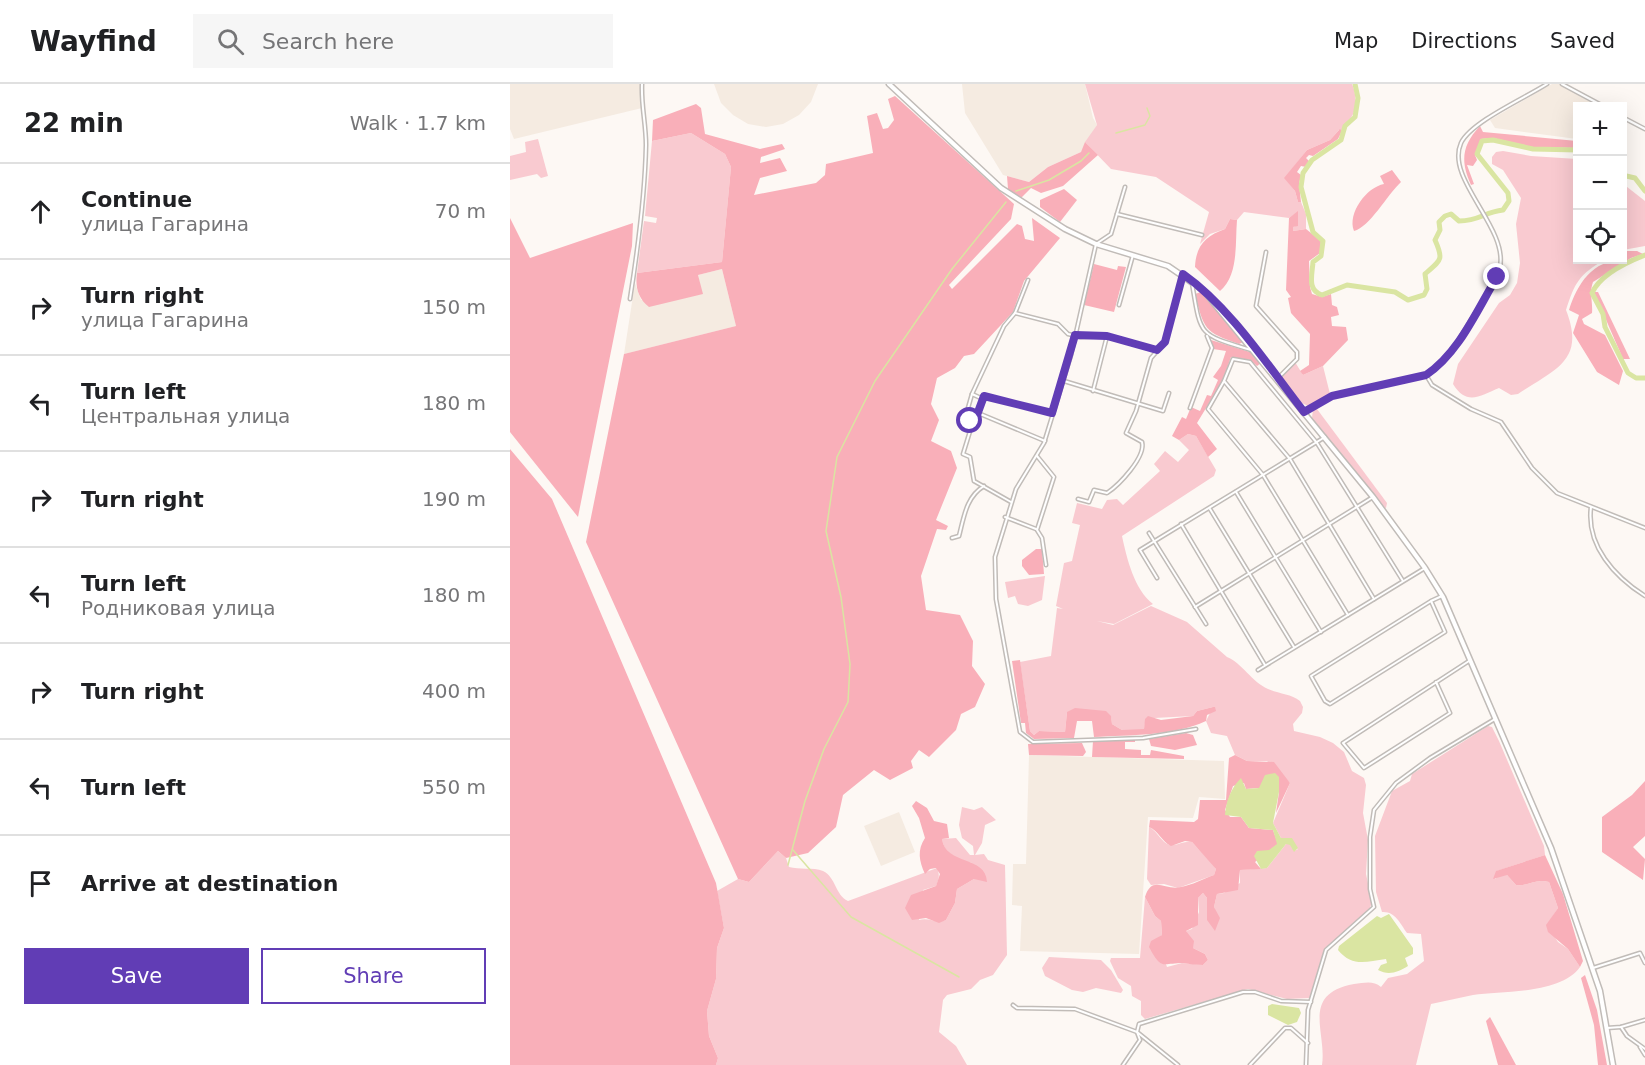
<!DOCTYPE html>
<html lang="en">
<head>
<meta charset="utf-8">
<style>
  :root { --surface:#fff; --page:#f6f6f6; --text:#202124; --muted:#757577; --line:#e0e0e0; --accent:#613db5 }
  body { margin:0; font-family:"DejaVu Sans",sans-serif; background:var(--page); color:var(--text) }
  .controls { position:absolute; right:18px; top:18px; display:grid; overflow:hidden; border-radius:0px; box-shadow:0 6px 24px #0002 }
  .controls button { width:54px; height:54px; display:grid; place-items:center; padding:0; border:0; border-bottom:2px solid var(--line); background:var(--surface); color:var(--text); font:30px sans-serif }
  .stop { position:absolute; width:18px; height:18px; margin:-14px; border:4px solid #613db5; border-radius:50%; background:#fff }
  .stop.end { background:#613db5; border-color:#fff; box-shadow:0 2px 6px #0008 }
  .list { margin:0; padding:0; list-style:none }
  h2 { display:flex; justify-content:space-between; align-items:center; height:78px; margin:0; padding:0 24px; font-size:26px }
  h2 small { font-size:20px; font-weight:400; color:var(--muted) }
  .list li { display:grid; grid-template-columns:39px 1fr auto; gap:18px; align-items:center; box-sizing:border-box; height:96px; padding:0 24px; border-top:2px solid var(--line) }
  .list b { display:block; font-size:22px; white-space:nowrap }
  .list p { margin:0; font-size:20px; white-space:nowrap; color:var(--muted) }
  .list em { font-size:20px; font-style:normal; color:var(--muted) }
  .actions { display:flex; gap:12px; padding:18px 24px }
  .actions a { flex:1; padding:14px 0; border:2px solid var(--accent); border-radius:0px; text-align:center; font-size:21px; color:var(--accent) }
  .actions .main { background:var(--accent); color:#fff }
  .icon { flex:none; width:33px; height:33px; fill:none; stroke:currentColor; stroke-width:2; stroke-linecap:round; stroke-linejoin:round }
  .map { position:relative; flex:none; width:1135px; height:981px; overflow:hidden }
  header { display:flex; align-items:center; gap:36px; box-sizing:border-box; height:84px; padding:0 30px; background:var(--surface); border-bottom:2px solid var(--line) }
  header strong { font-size:28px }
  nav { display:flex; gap:33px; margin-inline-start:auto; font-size:21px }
  .search { width:420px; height:54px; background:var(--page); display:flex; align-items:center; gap:15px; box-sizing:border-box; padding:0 21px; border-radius:0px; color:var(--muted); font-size:22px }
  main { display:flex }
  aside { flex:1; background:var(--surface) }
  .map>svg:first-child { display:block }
  .built { fill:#f5ebe1 }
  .green { fill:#f9cad0 }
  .forest { fill:#f9afb9 }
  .water { fill:#dae5a2 }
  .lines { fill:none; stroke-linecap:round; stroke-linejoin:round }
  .stream { stroke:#dae5a2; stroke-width:1.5 }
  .river { stroke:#dae5a2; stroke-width:5 }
  .minor-casing { stroke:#c1bcb8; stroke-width:5 }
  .secondary-casing { stroke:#c1bcb8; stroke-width:7 }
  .minor { stroke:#fff; stroke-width:2 }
  .secondary { stroke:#fff; stroke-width:4 }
  .route { stroke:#613db5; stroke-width:8 }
</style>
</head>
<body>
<header>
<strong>Wayfind</strong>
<div class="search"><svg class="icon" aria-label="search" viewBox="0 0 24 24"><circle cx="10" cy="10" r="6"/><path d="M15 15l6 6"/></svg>Search here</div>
<nav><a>Map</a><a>Directions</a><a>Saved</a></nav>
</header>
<main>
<aside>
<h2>22 min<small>Walk · 1.7 km</small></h2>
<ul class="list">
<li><svg class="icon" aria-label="ahead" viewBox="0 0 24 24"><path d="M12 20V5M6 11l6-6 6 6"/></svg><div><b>Continue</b><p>улица Гагарина</p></div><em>70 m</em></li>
<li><svg class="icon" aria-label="right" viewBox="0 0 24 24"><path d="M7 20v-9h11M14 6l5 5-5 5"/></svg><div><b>Turn right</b><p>улица Гагарина</p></div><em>150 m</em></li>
<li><svg class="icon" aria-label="left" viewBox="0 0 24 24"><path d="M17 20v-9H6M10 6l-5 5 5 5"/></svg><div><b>Turn left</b><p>Центральная улица</p></div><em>180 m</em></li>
<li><svg class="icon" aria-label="right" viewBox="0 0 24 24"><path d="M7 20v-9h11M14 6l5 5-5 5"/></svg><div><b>Turn right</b></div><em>190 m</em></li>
<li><svg class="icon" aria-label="left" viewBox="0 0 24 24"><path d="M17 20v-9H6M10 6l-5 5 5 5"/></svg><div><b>Turn left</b><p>Родниковая улица</p></div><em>180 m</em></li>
<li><svg class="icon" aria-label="right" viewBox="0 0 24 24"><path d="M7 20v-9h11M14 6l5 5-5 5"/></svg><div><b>Turn right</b></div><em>400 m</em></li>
<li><svg class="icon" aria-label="left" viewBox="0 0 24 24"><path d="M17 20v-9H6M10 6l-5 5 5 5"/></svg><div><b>Turn left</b></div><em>550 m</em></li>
<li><svg class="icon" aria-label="arrive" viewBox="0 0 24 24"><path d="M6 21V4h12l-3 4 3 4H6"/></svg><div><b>Arrive at destination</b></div></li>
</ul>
<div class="actions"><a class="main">Save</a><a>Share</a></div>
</aside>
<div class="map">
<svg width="1135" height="981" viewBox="0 0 1135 981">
  <rect width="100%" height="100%" fill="#fdf8f4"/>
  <!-- built -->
  <g class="built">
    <path d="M0,0H132V24L4,55L0,45Z"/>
    <path d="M204,0H308L301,18L289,31L273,40L256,43L238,40L223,31L211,19Z"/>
    <path d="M452,0H575L583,34L587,41L571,68L538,83L519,98L493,91L455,29Z"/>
    <path d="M1042,0H1049L1087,22H1068L1067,55L985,44L980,36Z"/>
    <path d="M212,185L226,242L114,270L125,199L131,216L192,210L188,191Z"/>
    <path d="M519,671L714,677L715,715L689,713L683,734L638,733L629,870L510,867L512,822L502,821L503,780H516Z"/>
    <path d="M389,728L405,768L371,782L354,742Z"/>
  </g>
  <!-- green -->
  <g class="green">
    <path d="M575,0H842C846,8 847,22 843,30C840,37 834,39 832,47L829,46L820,56L797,66L775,94L785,107L788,118H791L796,130V145L783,147V143L788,141V128L779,134L734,128L727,136L720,135L715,145L700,150L690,160L699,128L646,93L601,85L575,58L587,41Z"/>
    <path d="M181,49L215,70L221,83L212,178L127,189L134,137L146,139L147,134L135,132L142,57Z"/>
    <path d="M28,55L38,92L31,94L27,90L0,96V72L16,68L15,58Z"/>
    <path d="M993,67L1021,72L1067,75L1068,176H1094C1069,191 1065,198 1056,226C1076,277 1045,285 1008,310L1001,311L989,304C971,311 957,323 943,300L948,280L989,219L1000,211L1007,199L1010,179L1006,140L1011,114L993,86L982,80V73L986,68Z"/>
    <path d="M1112,99L1135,117V162L1113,166Z"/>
    <path d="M785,278L793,291L813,282L820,310L798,322L792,319L771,294Z"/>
    <path d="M803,325H807L877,419L876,424L873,423L802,334Z"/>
    <path d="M678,350L686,352L706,386L704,392L612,452C617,475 624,505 643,520L604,540L587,537L603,541L641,522L677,538L717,573C732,579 742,598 758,605C769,610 781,610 790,617L793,623L792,629L783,640L784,647L810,653L823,659L834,668L842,687L854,694L856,701L853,729L858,756L856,790L862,818L859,827L815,864L800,914L777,915L738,905L635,935L631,931V917L622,912L621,902L608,894L600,877L601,874H630L635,813L645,832L651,837L652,851L647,855L657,883L672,879L693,881L698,876L695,870L683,864L676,847L682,845L689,828L688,814L693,809L697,814L698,836L706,829L704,823L707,810L714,809L730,799V786L757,784L776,760H780L784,767L788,765L771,754L763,739L780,699L757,677H737L725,671L717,652L701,649L696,637L703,623L687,627L683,632L644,634L635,639L634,646H612L602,640L601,633L557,628L555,648L529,647L524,651L520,647L510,578L541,572L547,524L553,525L546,522L554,479L562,477L570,441L562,439L567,419L592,425L597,416L607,415L613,421L650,387L644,380L655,367L668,378L679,366L669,356Z"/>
    <path d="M535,492L532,516L518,522L508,520L505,512L498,514L495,498Z"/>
    <path d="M978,642L982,643L989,657L1034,762L1035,771L987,787L985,795L990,791H997L1006,801C1017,803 1025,794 1039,798L1048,824L1037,841L1048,858L1058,865L1070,883C1051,910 993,907 963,911C949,914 935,917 921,920L906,981H812C817,948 790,910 844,900C854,899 863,896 871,903L878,894L897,890L914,877L911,850L897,849C890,839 885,827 872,828L866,808L865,752L882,707L900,697L902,690Z"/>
    <path d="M452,723L464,726L472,723L486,736L475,741L472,759L465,771L474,770L478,776L495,781L497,871L483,891L470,896L461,905L437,911L433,916L429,948L446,962L457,981H206L208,974L199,952L197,927L206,895L207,864L214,844L207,807L228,795L239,798L268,767L276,774L279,783C289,786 303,783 313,787C326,793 325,811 338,817L427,784C430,791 429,795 426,802L413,806L409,836C419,833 426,840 436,836L445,819L447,805L464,795L462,779C448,776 434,770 432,755L446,754L460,771H464L463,762L452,754L449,741Z"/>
    <path d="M639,743C648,747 652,761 662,761C669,761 674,757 682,758C687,764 703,779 706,785L704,791L668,804L654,800L641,801L637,795Z"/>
    <path d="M539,873L591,876L601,886L613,906L611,909L586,904L573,908L562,906L535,892L532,884Z"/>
  </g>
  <!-- forest -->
  <g class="forest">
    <path d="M385,12L504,120L501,135L439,201L442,205L507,140L512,142L515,155L524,157L522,134L550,154L514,197L503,228L464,270L454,272L445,284L427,294L421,320L429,336L421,357L441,367L447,384L426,436L438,442L436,446L427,445L411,492L416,526L450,531L463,557L462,582L475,600L465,623L451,630L446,646L419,673L409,666L401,677L403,684L380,696L364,686L333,711L326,743L298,769L276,774L268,767L239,798L228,795L76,458L114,270L226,242L212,185L188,191L193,210L139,223C128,214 125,203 127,189L212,178L221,83L215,70L181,49L142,57L143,36L186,20L191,24L195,50L250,65L272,60L275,65L251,73L250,79L270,74L277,87L250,94L244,111L306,99L315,91L316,80L363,69L357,32L367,29L373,45L378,44L384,36L378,15Z"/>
    <path d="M970,42L973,48L1067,57V64L1022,63L983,54L971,55L965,71L967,76L963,82L957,81L964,100L961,101C950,77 952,61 970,42Z"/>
    <path d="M830,45L832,47L828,55L803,72L799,71L796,74L799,77L796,83L791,82L787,88L791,91L789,100L791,118H788L785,107L774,94L797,66L820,56Z"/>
    <path d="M575,58L588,71L553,102L531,109L521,104L511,114L498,105L497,92L519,98L538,83L571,68Z"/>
    <path d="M882,86L891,98C877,111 860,143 844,147C837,129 857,103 874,100L870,92Z"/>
    <path d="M554,105L567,116L550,138L530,123V116Z"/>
    <path d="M788,127V142L783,143V147L796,145L811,157L810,169L799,177L800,203L802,210L812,213L821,210L822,221L827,223L829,231L821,233L822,242L836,243L838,256L813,282L793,291L790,287L799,281L800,250L781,229L778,214L781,213L776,206L779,134Z"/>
    <path d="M0,134L20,174L123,139L122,162L68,433L0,348Z"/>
    <path d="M720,135L727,136C725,159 729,191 710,207L685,183C686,161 696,152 715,145Z"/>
    <path d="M1113,167H1127L1133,170L1121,174L1083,198C1079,209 1083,218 1082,229L1072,235L1074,240L1095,251L1113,287L1109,301L1087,288L1063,249L1069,231L1059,226C1067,200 1083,176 1112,176Z"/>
    <path d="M584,180L607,186L608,182L616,183L604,228L574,221Z"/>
    <path d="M691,208L733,258L729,260C694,248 694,245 685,210Z"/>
    <path d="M1084,208H1088L1120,275H1113Z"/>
    <path d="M701,256L743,269L751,279L747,282L740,276L721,273L713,296L687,339L707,365L698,373L686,352L678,350L669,356L662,352L672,333L676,335L681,323L690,327L697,311L701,312L708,296L703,293L711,282L716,267L703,265Z"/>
    <path d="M0,365L42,415L206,799L214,844L207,864L206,895L197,927L199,952L208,974L206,981H0Z"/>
    <path d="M526,465H532L534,490L519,491L512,482V476Z"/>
    <path d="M510,576L520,647L524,651L529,647L555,648L557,628L565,624L596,627L601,632L602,640L612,646L634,645L635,635L638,632L651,636L683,632L687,627L703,623H705L706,627L697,631L696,637C663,652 620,651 584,653L582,637H567L564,654L524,655L516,649L515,639H511L502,577Z"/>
    <path d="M676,649L683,651L687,661L665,666L641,662L639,655Z"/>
    <path d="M625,655V658H615V665L631,666V671H640L641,666L674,672V675L582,673L583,657Z"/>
    <path d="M572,659L576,668L573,672L519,671L518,660Z"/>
    <path d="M725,671L737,677L764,678L780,699L766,729L769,708L749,704L736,705L734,699L723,702L715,726L720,733H731L739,744L763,746L768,760L745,778L751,785L730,786L728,806L707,810L704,823L710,834L705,847L697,836V814L693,809L688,814V841L676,847L684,857L683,864L695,870L698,876L693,881C686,881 680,880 673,879C652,879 652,887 639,863L641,857L652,851L651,837L645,832L635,813C642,790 655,807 671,803C682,801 693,795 704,791L706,785L682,758L675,757L661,762C651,757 649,747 639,743L640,736L684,738L688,735L690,716H716L719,674Z"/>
    <path d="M1135,697V752L1123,763L1135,775L1133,796L1092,768V733L1122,711Z"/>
    <path d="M406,717L417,724L424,737L437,740L439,754L432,755C436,782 476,771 477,798L464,795L447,805L445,819L436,836L429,839L416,834L402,836L395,824L401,811L426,802L430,790L426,784L420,785L415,790C409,777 407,766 415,754L409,734L402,722Z"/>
    <path d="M1035,771L1053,810L1073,877L1070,883L1058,865L1038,848L1036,841L1048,824L1039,798C1025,794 1017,803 1006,801L997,791L983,795L986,787Z"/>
    <path d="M1075,891L1087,926L1097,981H1088L1084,941L1071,894Z"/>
    <path d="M980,933L1006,981H988L976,937Z"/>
  </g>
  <!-- water -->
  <g class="water">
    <path d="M765,689L769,693V708L763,739L771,754H782L788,764L784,768L780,761L776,760L757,784L751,785L744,772L747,767L759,766L767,760L763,746L739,744L731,733L715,731C716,717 721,704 731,694L736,705L749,704L755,691Z"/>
    <path d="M879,830L903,864V870L895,874L898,882C888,888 879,892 868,886L871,881L877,879L876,875C855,878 842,883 828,866L829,862L867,832L871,834Z"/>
    <path d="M762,920L789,924L791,929L787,938L778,941L758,931V922Z"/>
  </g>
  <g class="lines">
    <!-- stream -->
    <g class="stream">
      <path d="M606,49L635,41L640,32L637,24"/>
      <path d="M506,107L539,96L571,77L579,69"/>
      <path d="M283,766L341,833L449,893"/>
      <path d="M278,781L295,717L314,665L338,618L340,580L331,513L316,447L327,373L365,297L442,185L496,118"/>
    </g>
    <!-- river -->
    <g class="river">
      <path d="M845,0L848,14L845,33L835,42L831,56L802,76L793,89L791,103L803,148L813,157L811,172L803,178C802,192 797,206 812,211L837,201L885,208L898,216L914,211L917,205L915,190C931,176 934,176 925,156L930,146L929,138L935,132L941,130L949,137C970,137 974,128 993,126L999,117L998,109L967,70L972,57L983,56L1023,65L1068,66"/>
      <path d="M1112,91L1125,94L1135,107"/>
      <path d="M1135,171C1117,178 1090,191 1082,209L1093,230L1095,243L1118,289L1126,294H1135"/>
    </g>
    <defs>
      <g id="minor">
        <path d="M1052,0L1093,22"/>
        <path d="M1112,33L1135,45"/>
        <path d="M615,103L601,150L586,160L561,271L534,359L506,405L485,473L486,515L510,648L523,658L633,654L686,645"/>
        <path d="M607,130L692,151"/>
        <path d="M756,168L746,222L787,268V275L768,294"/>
        <path d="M682,199C691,253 688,250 741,266"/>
        <path d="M120,215C128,164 135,112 136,61C136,40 131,21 132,0"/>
        <path d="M609,221L623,171"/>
        <path d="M505,229L548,240L558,250L571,253L597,252L647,266"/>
        <path d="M916,291L922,301L961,325L991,338L1022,384L1047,409L1135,444"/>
        <path d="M554,297L653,327L659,309"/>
        <path d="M714,297L780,375L864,515"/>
        <path d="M583,307L597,252"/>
        <path d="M462,310L473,315"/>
        <path d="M680,324L702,264L697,252"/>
        <path d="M794,328L822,312L916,291C938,276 950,254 964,231C972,217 986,200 990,183C998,143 935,95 951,59C961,38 1015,14 1037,0"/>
        <path d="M468,329L535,357"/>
        <path d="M460,337L464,339L474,312L541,329"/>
        <path d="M527,372L544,393L527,446L532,454L536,481"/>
        <path d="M726,408L811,548"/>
        <path d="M568,415L579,418L584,406L597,409C609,401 636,373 632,358L616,349L626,327L641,274L655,258L673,190"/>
        <path d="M501,418L464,397L460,373L453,370L461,344L458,324L462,310L494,242L505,229L518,196"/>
        <path d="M1081,423C1076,462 1105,493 1135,512"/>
        <path d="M700,425L784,563"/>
        <path d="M495,433L526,445"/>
        <path d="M671,440L755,581"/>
        <path d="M639,449L696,540"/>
        <path d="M442,454L449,452C454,433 456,413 474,402"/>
        <path d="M647,494L630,466L815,353"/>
        <path d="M921,517L935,548L820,620L815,617L801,592L921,517L932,512"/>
        <path d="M685,523L863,413"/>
        <path d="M838,531L753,391L698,325L714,297L723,275L740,278L807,359L893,497"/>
        <path d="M748,586L915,484"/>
        <path d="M926,598L940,629L854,684L833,659L959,577"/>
        <path d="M1083,884L1130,869L1135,879"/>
        <path d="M503,921L507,924L565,925L627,948L630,956L613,981"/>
        <path d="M1111,943L1117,952L1135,965"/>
        <path d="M1097,944L1111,943L1135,936"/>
        <path d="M1130,963L1135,971"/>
        <path d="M668,981L627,948L629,940L733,908H745L771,917L801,918"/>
        <path d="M740,981L775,944H781L798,959"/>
        <path d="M796,981L798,926L816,866L864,823L860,805V753L864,726L886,699L920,674L985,635"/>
      </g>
      <path id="secondary" d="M379,0L491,104L555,145L586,160L658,182L693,206L863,413L915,484L933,513L1041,764L1090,907L1103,981"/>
    </defs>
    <!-- minor casing -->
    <use href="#minor" class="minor-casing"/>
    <!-- secondary casing -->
    <use href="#secondary" class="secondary-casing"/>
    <!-- minor -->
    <use href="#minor" class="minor"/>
    <!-- secondary -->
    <use href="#secondary" class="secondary"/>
  </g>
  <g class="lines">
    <!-- route -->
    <path class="route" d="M460,337L464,339L474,312L542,329L565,251L597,252L647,266L655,258L673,190C721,224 758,282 794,328L822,312L916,291C949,269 967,226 987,193"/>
  </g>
</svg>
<div class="controls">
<button>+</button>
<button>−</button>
<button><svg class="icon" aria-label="locate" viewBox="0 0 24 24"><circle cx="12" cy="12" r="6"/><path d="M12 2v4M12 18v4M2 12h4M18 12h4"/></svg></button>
</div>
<div class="stop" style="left:460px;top:337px"></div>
<div class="stop end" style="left:987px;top:193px"></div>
</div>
</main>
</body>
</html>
